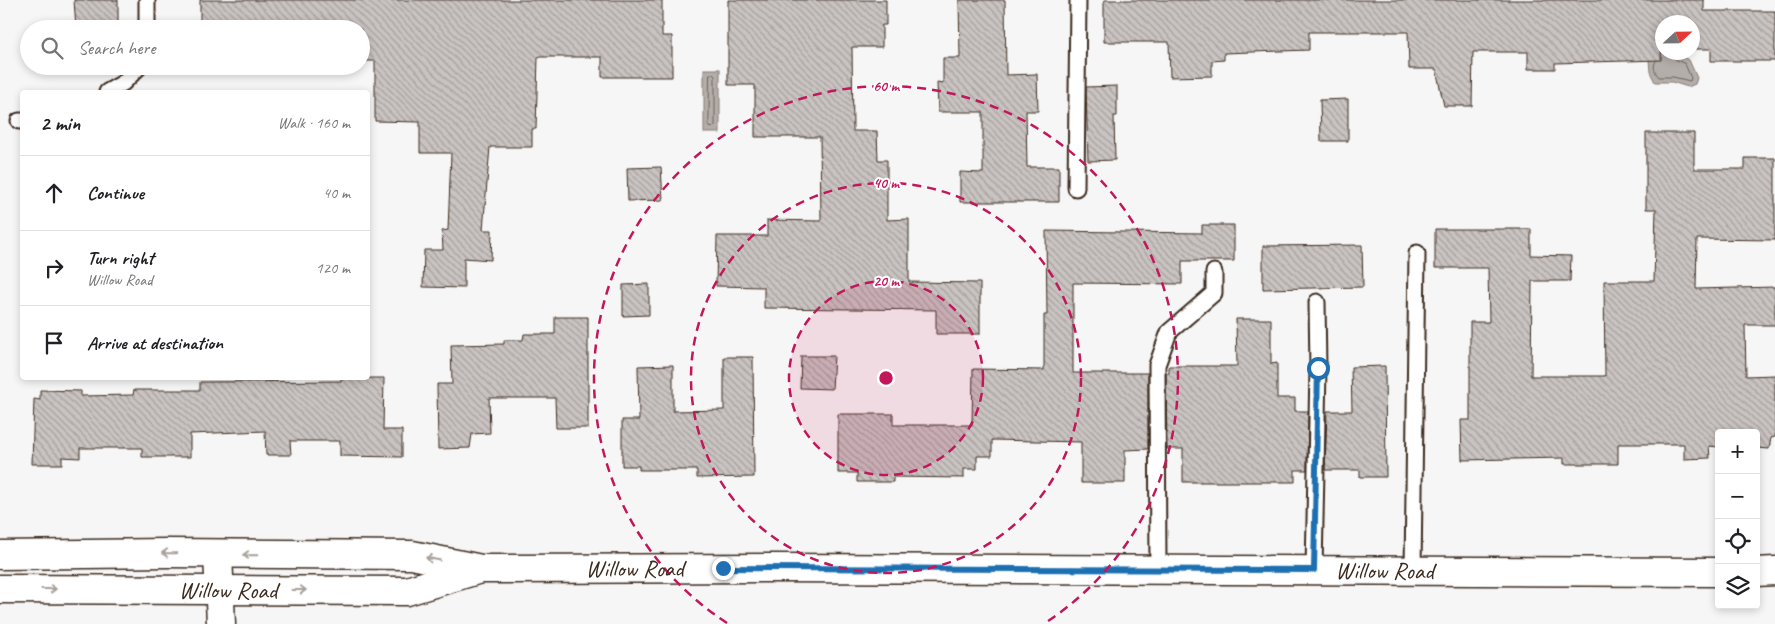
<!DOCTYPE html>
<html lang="en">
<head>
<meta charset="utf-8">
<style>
  :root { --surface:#fff; --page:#f2f2f2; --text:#202124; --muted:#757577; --line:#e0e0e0 }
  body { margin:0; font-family:Caveat,sans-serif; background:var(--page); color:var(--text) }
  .controls { position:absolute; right:15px; bottom:15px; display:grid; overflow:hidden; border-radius:5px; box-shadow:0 2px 8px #0003 }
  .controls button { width:45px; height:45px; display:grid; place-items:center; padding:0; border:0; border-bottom:1px solid var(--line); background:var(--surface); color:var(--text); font:25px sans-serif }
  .compass { position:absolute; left:1655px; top:15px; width:45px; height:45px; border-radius:50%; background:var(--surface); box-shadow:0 2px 8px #0003; rotate:68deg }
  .stop { position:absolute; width:15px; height:15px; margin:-11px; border:4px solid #1f6fb2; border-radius:50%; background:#fff }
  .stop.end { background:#1f6fb2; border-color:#fff; box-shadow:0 1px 5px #0008 }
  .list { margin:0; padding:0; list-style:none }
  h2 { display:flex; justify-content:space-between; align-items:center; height:65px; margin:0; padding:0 20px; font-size:21px }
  h2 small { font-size:16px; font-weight:400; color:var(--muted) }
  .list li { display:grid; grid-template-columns:32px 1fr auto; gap:15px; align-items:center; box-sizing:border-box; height:75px; padding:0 20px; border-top:1px solid var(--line) }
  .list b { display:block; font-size:19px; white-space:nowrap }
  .list p { margin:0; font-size:16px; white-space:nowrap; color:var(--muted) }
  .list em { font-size:16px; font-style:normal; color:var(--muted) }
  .icon { flex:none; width:28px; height:28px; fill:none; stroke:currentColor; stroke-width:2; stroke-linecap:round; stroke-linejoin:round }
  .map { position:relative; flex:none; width:1775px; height:624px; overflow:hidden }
  .search { position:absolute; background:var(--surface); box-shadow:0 2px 8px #0003; left:20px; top:20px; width:350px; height:55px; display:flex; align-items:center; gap:12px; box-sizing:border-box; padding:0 18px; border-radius:28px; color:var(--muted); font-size:19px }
  .panel { position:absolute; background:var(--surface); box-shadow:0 2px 8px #0003; left:20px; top:90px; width:350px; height:290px; border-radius:5px }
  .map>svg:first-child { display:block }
  .water { fill:#b4aeaa; stroke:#847972 }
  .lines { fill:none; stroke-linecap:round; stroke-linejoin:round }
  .shore { stroke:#6b5f56; stroke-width:1 }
  .building { fill:url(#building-back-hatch); stroke:#3b2a1e }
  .lane-casing { stroke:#3b2a1e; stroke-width:19 }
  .street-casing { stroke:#3b2a1e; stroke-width:31 }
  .secondary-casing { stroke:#3b2a1e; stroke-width:31 }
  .lane { stroke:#fff; stroke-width:15 }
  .street { stroke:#fff; stroke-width:28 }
  .secondary { stroke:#fff; stroke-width:28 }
  .oneway { stroke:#a79f9a }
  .route { stroke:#1f6fb2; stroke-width:6 }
  .ring { fill:none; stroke:#c2185b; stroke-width:2.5; stroke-dasharray:9 6 }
  .labels { text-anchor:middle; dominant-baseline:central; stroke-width:4; stroke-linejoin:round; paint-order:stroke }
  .street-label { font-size:24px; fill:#3b2a1e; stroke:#fff }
  .centre { fill:#c2185b; stroke:#fff; stroke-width:2.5 }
  .ring-label { font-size:15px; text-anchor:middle; font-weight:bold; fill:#c2185b; stroke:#fff; stroke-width:4; stroke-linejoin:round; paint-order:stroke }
</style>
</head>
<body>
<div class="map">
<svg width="1775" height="624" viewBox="0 0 1775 624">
  <defs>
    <pattern id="building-back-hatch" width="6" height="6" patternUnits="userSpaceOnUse" patternTransform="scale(1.25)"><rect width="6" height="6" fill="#c9c3c1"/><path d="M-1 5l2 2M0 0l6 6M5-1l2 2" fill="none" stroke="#a49f9c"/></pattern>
  </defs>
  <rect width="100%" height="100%" fill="#f7f6f6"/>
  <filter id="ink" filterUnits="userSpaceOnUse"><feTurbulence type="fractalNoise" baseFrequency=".02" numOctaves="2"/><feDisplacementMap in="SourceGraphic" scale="10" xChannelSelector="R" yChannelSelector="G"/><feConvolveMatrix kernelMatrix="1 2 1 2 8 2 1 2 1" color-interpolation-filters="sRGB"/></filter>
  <g filter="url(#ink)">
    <!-- water -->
    <g class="water">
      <path d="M1660,52L1673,53L1689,60L1697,78L1695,84L1688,87L1672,82H1655L1650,72L1649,60Z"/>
      <rect x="704" y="69" width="16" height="64"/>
    </g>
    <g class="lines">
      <!-- shore -->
      <g class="shore">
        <path d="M1656,61C1652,66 1655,73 1659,77H1673L1690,81L1691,78L1685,64L1675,59L1673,52"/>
        <path d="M710,74H713L715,76V126L711,128L709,125Z"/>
      </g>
    </g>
    <!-- building -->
    <g class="building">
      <path d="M74,0H118V29H76Z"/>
      <path d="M200,0H662V36H672V77H602V57H538L536,129H532V147H490L483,230H492L491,260L464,258V288L423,287L424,250H443L442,231L448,230L451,153H420V122L375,121V61H361V29H200Z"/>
      <path d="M728,0H886V25H882V47H852L853,131H877L878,160H887V220L909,219V282L980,283V334H936V310L764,308V287L716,286L717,236H767V220L821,221L820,137H755V85H728Z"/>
      <path d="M959,0H1005L1006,75L1037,74L1038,111H1026L1027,167H1059V202H960V172L983,173V112H938L937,82L943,83V58H960Z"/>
      <path d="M1104,0H1704V11H1775V61H1711V49H1692V22H1662L1661,60L1555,63V69H1528V52H1473L1472,106H1444L1436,69H1409L1408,32H1309V50L1224,53V60L1212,61V76L1170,77L1169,42H1104Z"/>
      <path d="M1117,86V116H1114L1115,160L1088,161L1086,87Z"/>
      <path d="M1348,99V141H1321L1320,100Z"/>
      <path d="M1646,133H1694V169H1745V158H1775V240L1697,239L1696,289L1775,287V325H1745L1746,376L1775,375V437L1771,438L1769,449L1756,448V433H1719V447L1709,446L1710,458L1684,459V444H1618V464H1564V458L1462,460L1461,420H1470V322H1489L1488,268H1435V229H1531V255L1571,256L1570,281H1532L1531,376H1605L1604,281H1654L1656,209H1646Z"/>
      <path d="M661,167L663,200L628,201L627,168Z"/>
      <path d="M1202,225H1234V261H1182V284L1073,283V373H1148V449L1125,450V483H1081V442L992,440V456H977V469H964V478L893,477V482H857V473H838V414H893V425H972L973,369L1044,370V315H1047L1046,231L1202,233Z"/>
      <path d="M1362,245L1363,287L1263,289V246Z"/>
      <path d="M649,284V315L623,316V285Z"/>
      <path d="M555,317H588V428H556L555,398H489L490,433L472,434L470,448L438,449L437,384H452L451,345L504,344V340H523L524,334H555Z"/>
      <path d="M1236,319H1271V364L1277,363V398H1295V411H1308L1307,470H1295V482H1183V449H1167L1166,373H1169V366H1237Z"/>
      <path d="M801,356H834L832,389L800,388Z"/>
      <path d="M724,357H753L754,477L697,478V470H639V466H622V420H639L638,366L673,365V411L724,410Z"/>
      <path d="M1385,366L1386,477H1360V470H1325L1327,411H1352L1351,367Z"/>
      <path d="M341,378H384L383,430H402V457L340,456V441H290L291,455H266L265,431L190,434V457H142V448H80V458L62,457V464H32L34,399L40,400V390L81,391V396L133,395L134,390H200V382L341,381Z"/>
    </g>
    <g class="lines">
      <defs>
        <g id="lane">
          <path d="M147,0V29"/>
          <path d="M107,92L123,83L140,66"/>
          <path d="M19,121H22"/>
          <path d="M1076,188L1078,0"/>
          <path d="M1158,570L1157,365L1169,332L1214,293V272"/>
          <path d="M1314,570L1318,368L1317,302"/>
          <path d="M1413,571L1417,253"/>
        </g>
        <path id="street" d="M218,554L221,624"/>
        <g id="secondary">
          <path id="s1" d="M0,555L167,553L412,555L481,569L771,568L1719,572"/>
          <path d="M1756,572L1775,571"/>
          <path id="s2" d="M0,589L407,591L477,570"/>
        </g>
      </defs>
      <!-- lane casing -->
      <use href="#lane" class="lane-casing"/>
      <!-- street casing -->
      <use href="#street" class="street-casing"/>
      <!-- secondary casing -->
      <use href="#secondary" class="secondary-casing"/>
      <!-- lane -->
      <use href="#lane" class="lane"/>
      <!-- street -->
      <use href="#street" class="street"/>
      <!-- secondary -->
      <use href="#secondary" class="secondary"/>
    </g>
    <!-- one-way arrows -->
    <defs><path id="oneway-shaft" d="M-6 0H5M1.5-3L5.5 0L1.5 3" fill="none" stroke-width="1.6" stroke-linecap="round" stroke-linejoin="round" transform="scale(1.25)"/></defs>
    <g class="oneway">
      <use href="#oneway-shaft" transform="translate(169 553) rotate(-179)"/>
      <use href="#oneway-shaft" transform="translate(250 555) rotate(-179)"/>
      <use href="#oneway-shaft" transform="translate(433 559) rotate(-169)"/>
      <use href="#oneway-shaft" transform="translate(49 589)"/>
      <use href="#oneway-shaft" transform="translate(299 590)"/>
    </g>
  </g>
  <g class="lines" filter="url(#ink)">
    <!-- route -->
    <path class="route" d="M723,568L1314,570L1318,368"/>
  </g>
  <!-- distance rings -->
  <circle cx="886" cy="378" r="97" fill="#c2185b" fill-opacity=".12"/>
  <g class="ring">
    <circle cx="886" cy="378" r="97"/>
    <circle cx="886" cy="378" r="195"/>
    <path d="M727 623A292 292 0 1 1 1045 623"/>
  </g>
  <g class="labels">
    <!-- street labels -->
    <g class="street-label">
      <text stroke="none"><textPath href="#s1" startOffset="636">Willow Road</textPath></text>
      <text stroke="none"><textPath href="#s1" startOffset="1386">Willow Road</textPath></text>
      <text stroke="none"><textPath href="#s2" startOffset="228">Willow Road</textPath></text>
    </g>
  </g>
  <circle cx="886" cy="378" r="8" class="centre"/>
  <g class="ring-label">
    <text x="886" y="91">60 m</text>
    <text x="886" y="188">40 m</text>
    <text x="886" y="286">20 m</text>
  </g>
</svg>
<div class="controls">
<button>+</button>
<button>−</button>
<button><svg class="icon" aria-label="locate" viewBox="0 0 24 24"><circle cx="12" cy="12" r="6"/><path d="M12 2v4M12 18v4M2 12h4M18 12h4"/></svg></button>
<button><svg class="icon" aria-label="layers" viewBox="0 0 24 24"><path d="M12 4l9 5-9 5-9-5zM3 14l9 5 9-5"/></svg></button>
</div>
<svg class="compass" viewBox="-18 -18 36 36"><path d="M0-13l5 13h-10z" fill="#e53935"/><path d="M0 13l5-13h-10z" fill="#757577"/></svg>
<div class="stop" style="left:1318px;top:368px"></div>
<div class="stop end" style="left:723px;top:568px"></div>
<div class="search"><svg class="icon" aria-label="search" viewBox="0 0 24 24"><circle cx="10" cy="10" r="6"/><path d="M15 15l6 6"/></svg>Search here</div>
<section class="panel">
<h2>2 min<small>Walk · 160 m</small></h2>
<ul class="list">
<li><svg class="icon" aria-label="ahead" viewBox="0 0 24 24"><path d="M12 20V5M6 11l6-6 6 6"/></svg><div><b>Continue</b></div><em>40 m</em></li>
<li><svg class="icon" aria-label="right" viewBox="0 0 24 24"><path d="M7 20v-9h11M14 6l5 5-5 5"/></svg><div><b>Turn right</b><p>Willow Road</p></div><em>120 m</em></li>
<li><svg class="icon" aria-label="arrive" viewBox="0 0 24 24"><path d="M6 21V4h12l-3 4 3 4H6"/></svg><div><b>Arrive at destination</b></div></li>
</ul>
</section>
</div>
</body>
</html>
